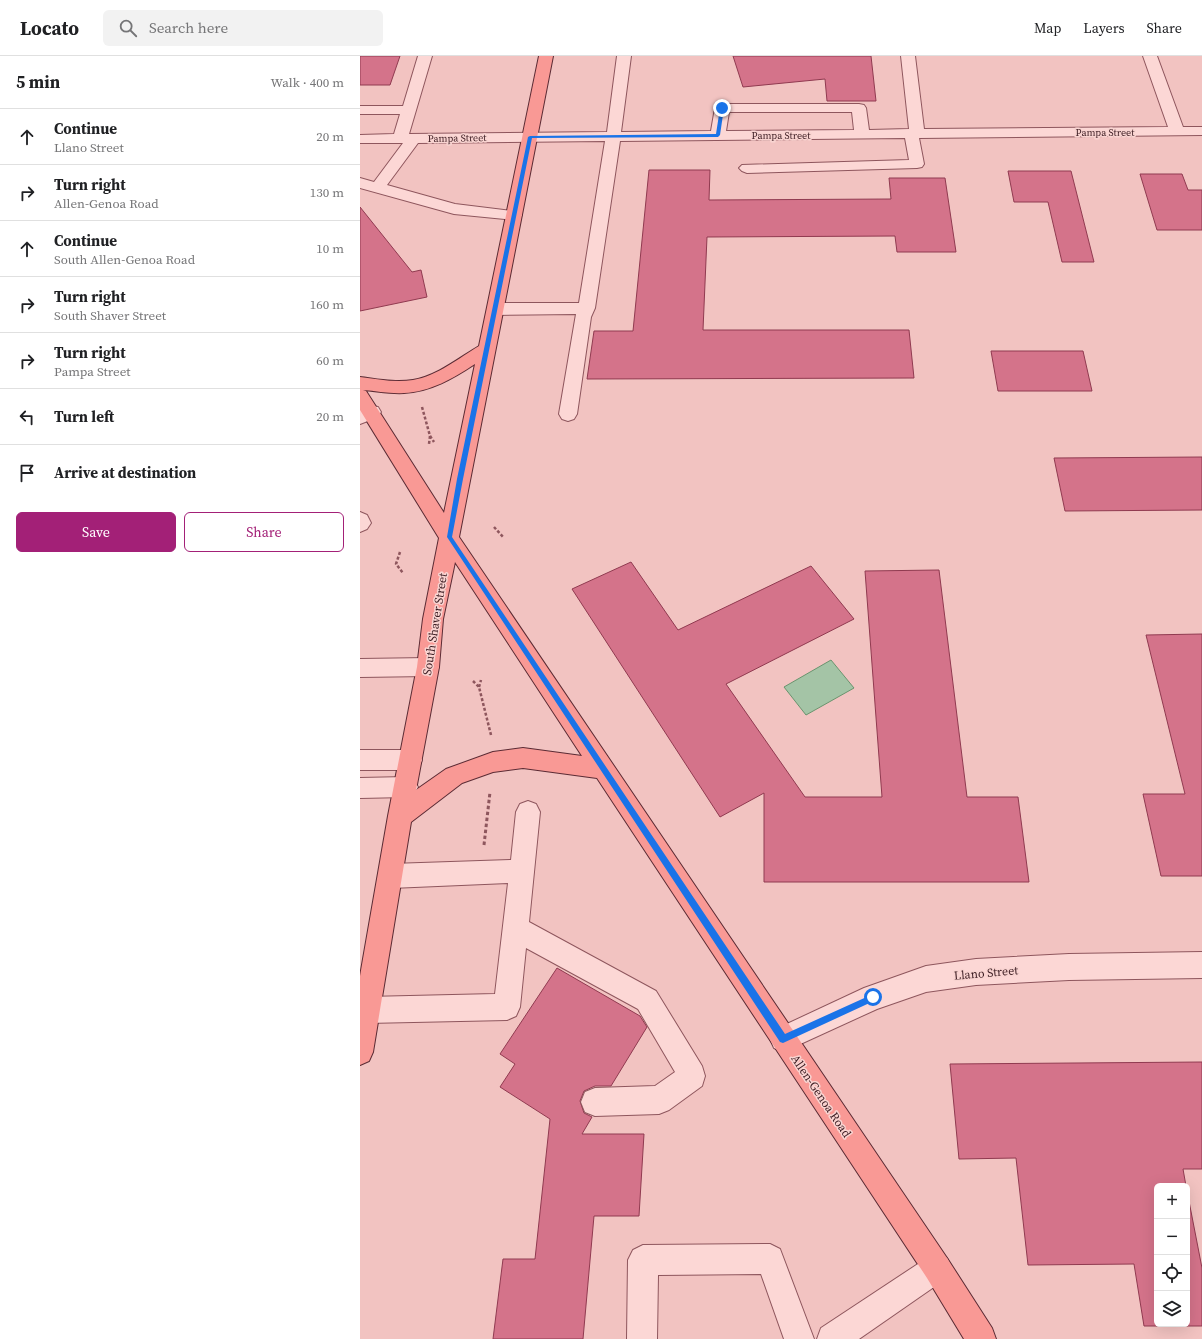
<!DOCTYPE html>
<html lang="en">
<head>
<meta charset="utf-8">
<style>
  :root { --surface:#fff; --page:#f2f2f2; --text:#202124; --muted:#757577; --line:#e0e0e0; --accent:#a32077 }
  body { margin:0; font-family:"Source Serif 4",serif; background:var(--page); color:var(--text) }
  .controls { position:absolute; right:12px; bottom:12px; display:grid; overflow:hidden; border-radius:6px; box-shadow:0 4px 16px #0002 }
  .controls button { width:36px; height:36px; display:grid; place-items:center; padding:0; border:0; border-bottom:1px solid var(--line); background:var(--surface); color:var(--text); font:20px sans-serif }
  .stop { position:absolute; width:12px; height:12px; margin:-9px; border:3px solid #1a73e8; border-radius:50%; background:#fff }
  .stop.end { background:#1a73e8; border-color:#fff; box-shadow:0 1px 4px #0008 }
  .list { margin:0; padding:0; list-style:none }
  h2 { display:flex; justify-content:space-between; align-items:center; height:52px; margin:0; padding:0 16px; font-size:17px }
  h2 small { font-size:13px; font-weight:400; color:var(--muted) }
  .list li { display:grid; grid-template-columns:26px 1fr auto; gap:12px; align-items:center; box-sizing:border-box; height:56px; padding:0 16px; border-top:1px solid var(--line) }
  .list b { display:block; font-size:15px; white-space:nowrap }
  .list p { margin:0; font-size:13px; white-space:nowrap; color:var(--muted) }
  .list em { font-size:13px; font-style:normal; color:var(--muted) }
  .actions { display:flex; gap:8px; padding:12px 16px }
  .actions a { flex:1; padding:9px 0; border:1px solid var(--accent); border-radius:6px; text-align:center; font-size:14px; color:var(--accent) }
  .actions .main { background:var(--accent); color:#fff }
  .icon { flex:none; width:22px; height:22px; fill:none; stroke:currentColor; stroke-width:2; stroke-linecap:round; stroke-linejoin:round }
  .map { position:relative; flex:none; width:842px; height:1283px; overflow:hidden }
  header { display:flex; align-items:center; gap:24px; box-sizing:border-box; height:56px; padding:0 20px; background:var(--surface); border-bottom:1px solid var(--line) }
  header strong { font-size:19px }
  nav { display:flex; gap:22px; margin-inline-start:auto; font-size:14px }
  .search { width:280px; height:36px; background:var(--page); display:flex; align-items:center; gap:10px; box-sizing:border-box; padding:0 14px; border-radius:6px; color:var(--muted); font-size:15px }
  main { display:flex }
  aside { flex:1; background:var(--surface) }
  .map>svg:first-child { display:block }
  .water { fill:#a4c4a6; stroke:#6a946e }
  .building { fill:#d4738a; stroke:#903a50 }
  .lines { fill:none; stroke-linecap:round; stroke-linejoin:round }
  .minor-casing { stroke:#8e565d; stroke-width:2 }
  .major-casing { stroke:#5b2b34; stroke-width:2 }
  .path-far1 { stroke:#8e565d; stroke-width:2.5; stroke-dasharray:3 2; stroke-linecap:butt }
  .path { stroke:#8e565d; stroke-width:3; stroke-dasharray:3.5 2.5; stroke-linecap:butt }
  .minor { fill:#fcd7d5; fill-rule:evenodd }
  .major { fill:#f99995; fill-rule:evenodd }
  .route { fill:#1a73e8 }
  .labels { text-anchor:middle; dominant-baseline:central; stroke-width:3; stroke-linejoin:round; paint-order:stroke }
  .far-street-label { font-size:10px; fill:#3c1c22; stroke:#f9d4d1 }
  .street-label { font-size:12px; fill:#3c1c22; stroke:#f9d4d1 }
</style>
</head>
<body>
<header>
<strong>Locato</strong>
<div class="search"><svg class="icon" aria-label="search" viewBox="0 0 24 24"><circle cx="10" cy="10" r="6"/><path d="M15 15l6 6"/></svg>Search here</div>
<nav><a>Map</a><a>Layers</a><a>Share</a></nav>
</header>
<main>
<aside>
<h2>5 min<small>Walk · 400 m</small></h2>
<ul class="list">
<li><svg class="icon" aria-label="ahead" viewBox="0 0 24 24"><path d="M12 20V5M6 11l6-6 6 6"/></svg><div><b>Continue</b><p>Llano Street</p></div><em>20 m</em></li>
<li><svg class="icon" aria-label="right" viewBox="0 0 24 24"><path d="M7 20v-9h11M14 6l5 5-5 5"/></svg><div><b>Turn right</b><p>Allen-Genoa Road</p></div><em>130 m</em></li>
<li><svg class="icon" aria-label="ahead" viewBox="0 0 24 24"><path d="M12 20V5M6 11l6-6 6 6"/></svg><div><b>Continue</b><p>South Allen-Genoa Road</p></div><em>10 m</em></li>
<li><svg class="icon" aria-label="right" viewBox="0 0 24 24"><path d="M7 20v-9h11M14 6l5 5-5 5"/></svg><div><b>Turn right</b><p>South Shaver Street</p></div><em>160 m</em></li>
<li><svg class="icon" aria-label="right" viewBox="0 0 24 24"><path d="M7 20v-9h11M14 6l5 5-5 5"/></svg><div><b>Turn right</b><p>Pampa Street</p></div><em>60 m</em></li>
<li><svg class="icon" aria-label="left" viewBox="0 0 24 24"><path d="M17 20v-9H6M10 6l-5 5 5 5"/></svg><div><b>Turn left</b></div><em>20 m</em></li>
<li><svg class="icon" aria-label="arrive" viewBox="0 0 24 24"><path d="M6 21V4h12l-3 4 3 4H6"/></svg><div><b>Arrive at destination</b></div></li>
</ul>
<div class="actions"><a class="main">Save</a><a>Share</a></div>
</aside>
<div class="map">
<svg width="842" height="1283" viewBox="0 0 842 1283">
  <rect width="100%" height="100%" fill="#f2c3c1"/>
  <!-- water -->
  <path class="water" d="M471,604L494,632L446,659L424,631Z"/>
  <!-- building -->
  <g class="building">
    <path d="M0,0H40L30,29H0Z"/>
    <path d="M373,0H511L516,45H467L465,23L383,31Z"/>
    <path d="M289,114H350L349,144L531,143L529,122H585L596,196H537L535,180L347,181L343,274H549L554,322L227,323L234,275H273Z"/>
    <path d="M648,115H711L734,206H702L688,146H654Z"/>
    <path d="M780,118H822L828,134H842V174H797Z"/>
    <path d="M0,151L52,216L61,214L67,241L0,255Z"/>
    <path d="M631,295H723L732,335H638Z"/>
    <path d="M842,401V454L705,455L694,402Z"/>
    <path d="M271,506L318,574L451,510L494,563L366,628L445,741H522L505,515L579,514L607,741H658L669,826H404V737L360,761L212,533Z"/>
    <path d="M842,578V820H801L783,738H825L786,579Z"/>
    <path d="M197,912L280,960L287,971L251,1030H235L224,1035L220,1045L224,1057L232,1061L222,1078H284L279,1160H234L223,1283H133L143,1203H175L190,1063L140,1031L155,1008L140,998Z"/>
    <path d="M842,1006V1113H823L826,1130H797V1268H827V1135L842,1212V1270H784L774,1208L668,1209L656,1102L599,1103L590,1008Z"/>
  </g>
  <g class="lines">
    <defs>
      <g id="minor">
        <path d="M58,0H72L49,78L247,76L257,0H271L261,76L351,75L355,52L357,49L362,48H499L504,49L506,52L509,74L549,73L541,0H555L564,73L808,71L783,0H797L823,71H842V79L559,82L564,108L562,111L557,112L387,117L382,115L379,112L382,109L549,104L545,82L260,85L235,252L231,261L217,358L214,363L208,365L202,363L199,358L216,258L135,259L129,257L127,253L129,249L135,247H219L245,85L58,87L27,129L95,148L160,156L162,159L160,162L154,164L94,158L0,132V122L14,126L43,87H0V79L34,78L40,58H0V50H43ZM369,56H492L494,74L366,75Z"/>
        <path d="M12,350L18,351L21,356L18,361L0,368V354Z"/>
        <path d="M0,456L7,459L11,467L7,473L0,476Z"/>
        <path d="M68,602L76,605L79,611L76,617L68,620L0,621V603Z"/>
        <path d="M0,694H51L59,697L62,704L59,711L51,714H0Z"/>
        <path d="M46,721L54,724L58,731L54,738L46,741L0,742V722Z"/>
        <path d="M168,745L176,748L180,756L169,866L296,935L342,1010L345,1020L342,1030L309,1054L299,1058L235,1060L225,1056L221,1046L225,1036L235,1032L295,1030L315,1016L278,953L166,892L160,951L156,960L147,964L7,967L0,964V944L7,941L135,938L148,827L31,832L22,828L19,820L22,812L31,808L151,804L156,756L160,748Z"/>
        <path d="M842,896V922L709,924L616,929L566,936L517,953L423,996L414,992L410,983L414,974L504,932L566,910L616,903L709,898Z"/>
        <path d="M410,1188L420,1193L454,1283H424L401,1218L298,1219L297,1283H267L268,1204L273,1194L283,1189Z"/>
        <path d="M577,1197L587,1202L592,1212L587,1222L499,1283H457L461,1272L567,1202Z"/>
      </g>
      <path id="major" d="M179,0H193L99,481L587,1202L632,1272L636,1283H604L567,1222L237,722L163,712L133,716L102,727L51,766L13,996L9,1005L0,1009V920L28,760L57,611L63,563L79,482L0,354V321C17,323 35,327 53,324C77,320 99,302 119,290ZM115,308L84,457L6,335L3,334C17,335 30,338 44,337C70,336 94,322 115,308ZM95,506L222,700L163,692L133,696L86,713L56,734L79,611L83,563Z"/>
    </defs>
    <!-- minor casing -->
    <use href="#minor" class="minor-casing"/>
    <!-- major casing -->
    <use href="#major" class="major-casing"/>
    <!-- path-far1 -->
    <g class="path-far1">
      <path d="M62,351L70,380L69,388"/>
      <path d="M70,380L74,386"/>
      <path d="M134,471L144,482"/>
      <path d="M40,496L36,508L43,517"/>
      <path d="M113,625L119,631L131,679"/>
      <path d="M119,631L121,624"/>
    </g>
    <!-- path -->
    <path class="path" d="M124,789L130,736"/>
    <!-- minor -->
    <use href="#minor" class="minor"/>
    <!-- major -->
    <use href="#major" class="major"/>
  </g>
  <!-- route -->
  <path class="route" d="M362,51L364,52L360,79L358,81L172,82L103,423L92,481L425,978L511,939H516V944L423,987L420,986L87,481L97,423L168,81L170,80L356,78L360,52Z"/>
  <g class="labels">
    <!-- far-street labels -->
    <g class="far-street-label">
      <text x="745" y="76">Pampa Street</text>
      <text x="421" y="79">Pampa Street</text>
      <text transform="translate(97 82) rotate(-1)">Pampa Street</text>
    </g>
    <!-- street labels -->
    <g class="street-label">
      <text transform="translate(75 568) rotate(-81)">South Shaver Street</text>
      <text transform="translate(626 917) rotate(-5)">Llano Street</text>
      <text transform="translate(461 1040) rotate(56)">Allen-Genoa Road</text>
    </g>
  </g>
</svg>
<div class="controls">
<button>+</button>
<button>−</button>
<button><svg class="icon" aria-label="locate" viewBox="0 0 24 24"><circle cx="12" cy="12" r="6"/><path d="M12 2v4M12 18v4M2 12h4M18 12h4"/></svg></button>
<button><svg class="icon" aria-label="layers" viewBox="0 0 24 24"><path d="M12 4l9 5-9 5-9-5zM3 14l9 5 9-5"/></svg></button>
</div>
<div class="stop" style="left:513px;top:941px"></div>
<div class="stop end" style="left:362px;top:52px"></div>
</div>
</main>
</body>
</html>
